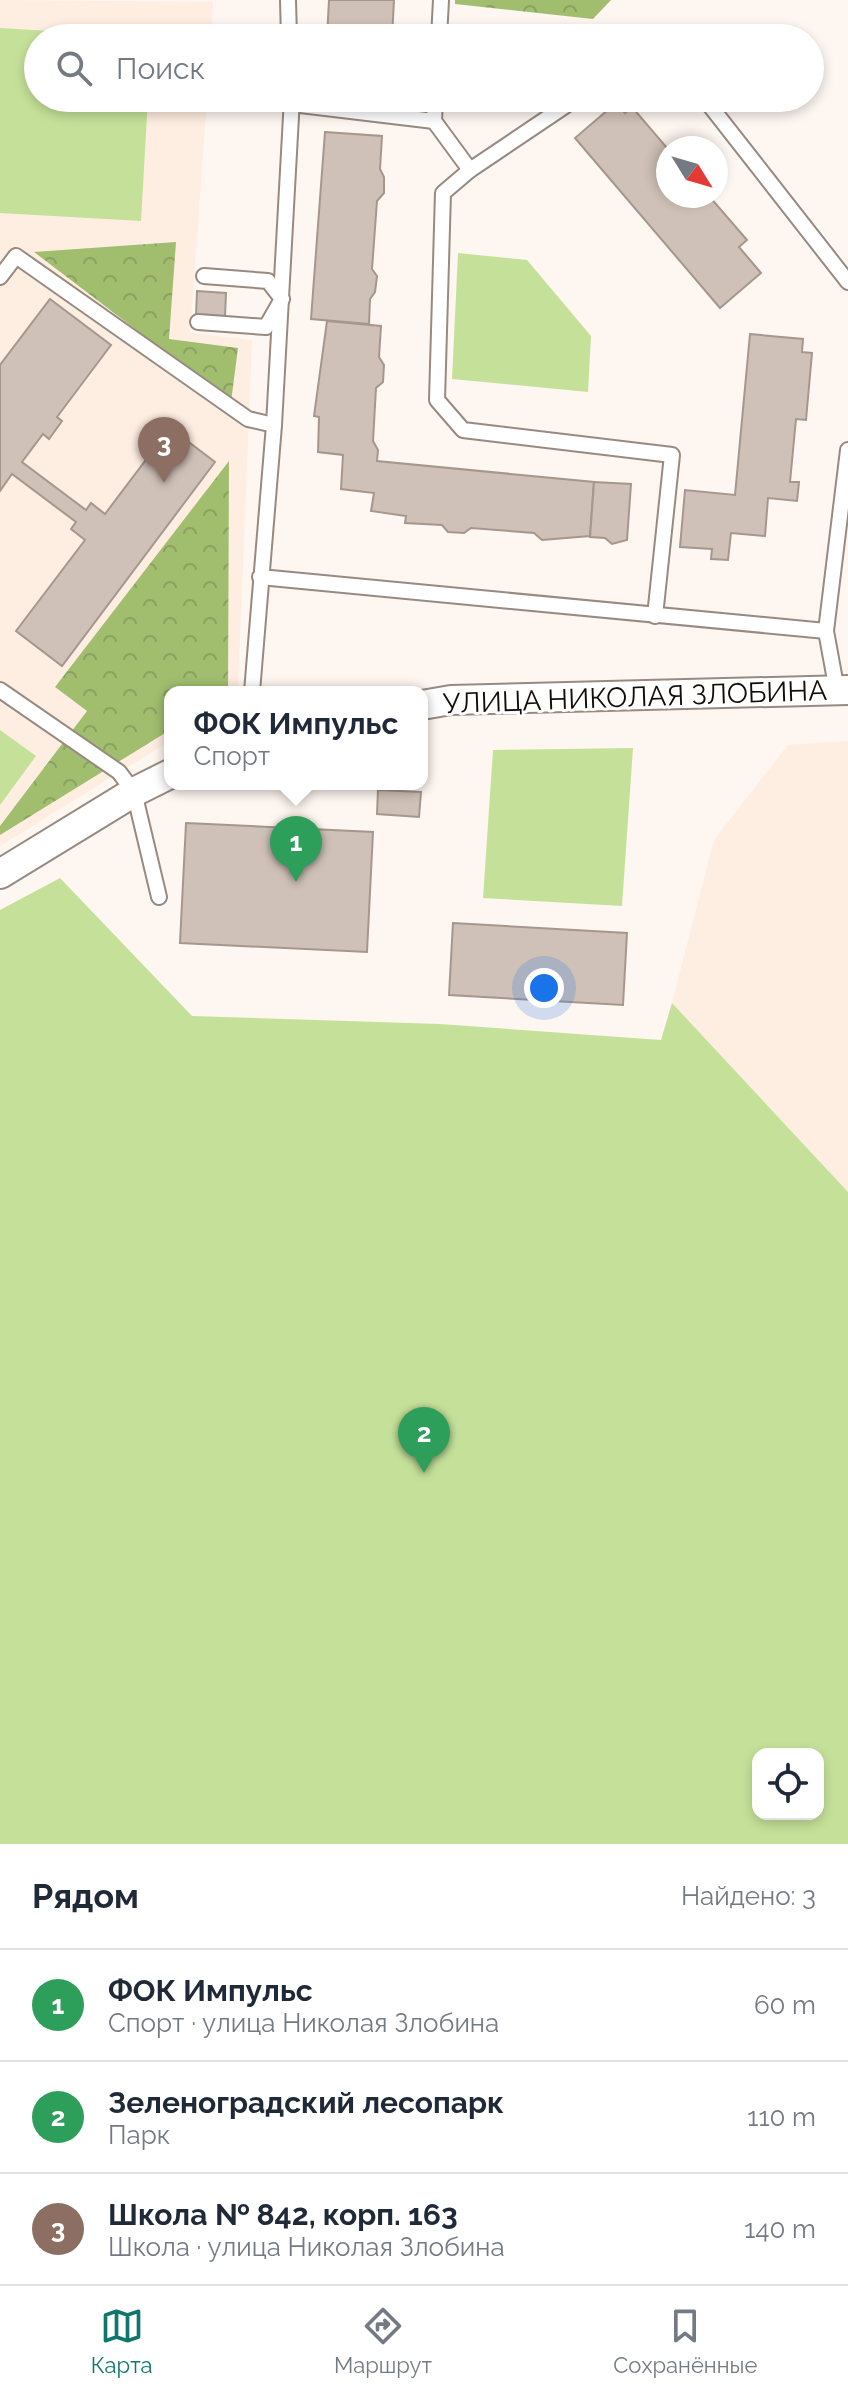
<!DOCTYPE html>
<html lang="ru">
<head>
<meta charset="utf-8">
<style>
  :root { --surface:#fff; --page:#f2f2f3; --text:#1f2937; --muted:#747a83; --line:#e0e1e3; --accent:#0f766e }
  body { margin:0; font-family:Raleway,sans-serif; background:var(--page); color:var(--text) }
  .controls { position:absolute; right:24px; bottom:24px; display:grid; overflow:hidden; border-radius:16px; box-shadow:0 4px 12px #0003 }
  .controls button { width:72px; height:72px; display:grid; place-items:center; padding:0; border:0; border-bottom:2px solid var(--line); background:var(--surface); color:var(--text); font:40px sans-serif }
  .compass { position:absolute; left:656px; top:136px; width:72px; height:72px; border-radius:50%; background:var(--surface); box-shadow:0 4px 12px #0003; rotate:127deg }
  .you { position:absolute; left:544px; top:988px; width:28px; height:28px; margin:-20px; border:6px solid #fff; border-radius:50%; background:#1a73e8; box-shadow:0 0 0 12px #1a73e833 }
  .badge { display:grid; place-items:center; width:52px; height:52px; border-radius:50%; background:var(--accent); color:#fff; font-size:26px; font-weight:700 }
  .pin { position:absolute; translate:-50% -66px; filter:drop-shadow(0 2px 4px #0008) }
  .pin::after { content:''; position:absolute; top:42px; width:28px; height:24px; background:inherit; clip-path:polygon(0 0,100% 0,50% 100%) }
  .popup { position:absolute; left:164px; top:686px; width:264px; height:104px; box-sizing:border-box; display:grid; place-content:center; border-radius:16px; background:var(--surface); filter:drop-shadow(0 2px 6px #0005); font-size:26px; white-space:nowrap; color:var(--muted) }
  .popup b { font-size:30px; color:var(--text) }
  .popup::after { content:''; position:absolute; left:50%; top:100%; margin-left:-16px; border:16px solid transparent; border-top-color:var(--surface) }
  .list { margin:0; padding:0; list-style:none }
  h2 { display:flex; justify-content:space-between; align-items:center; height:104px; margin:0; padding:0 32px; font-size:34px }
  h2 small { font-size:26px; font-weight:400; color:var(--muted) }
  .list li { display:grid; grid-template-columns:52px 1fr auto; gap:24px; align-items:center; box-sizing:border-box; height:112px; padding:0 32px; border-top:2px solid var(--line) }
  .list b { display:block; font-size:30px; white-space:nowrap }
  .list p { margin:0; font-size:26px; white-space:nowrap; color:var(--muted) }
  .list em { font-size:26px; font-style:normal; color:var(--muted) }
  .icon { flex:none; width:44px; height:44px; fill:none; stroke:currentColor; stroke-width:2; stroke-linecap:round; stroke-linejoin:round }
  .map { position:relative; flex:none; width:848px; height:1844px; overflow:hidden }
  .search { position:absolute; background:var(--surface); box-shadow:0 4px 12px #0003; left:24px; right:24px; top:24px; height:88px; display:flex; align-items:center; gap:20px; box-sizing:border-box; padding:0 28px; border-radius:44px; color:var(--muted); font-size:30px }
  .sheet { height:440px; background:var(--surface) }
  nav { display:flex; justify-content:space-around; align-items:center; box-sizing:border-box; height:112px; border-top:2px solid var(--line); background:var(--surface); font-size:22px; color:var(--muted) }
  nav a { display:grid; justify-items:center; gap:4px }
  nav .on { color:var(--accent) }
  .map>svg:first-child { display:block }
  .built { fill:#feede1 }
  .forest { fill:url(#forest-crowns) }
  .green { fill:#c5e199; fill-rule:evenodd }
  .building { fill:#cfc1b7; stroke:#a5978e; stroke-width:2 }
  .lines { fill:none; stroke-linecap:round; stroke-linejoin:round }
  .service-casing { stroke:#978a81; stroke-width:18 }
  .minor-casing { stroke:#978a81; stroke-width:32 }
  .service { stroke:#fff; stroke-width:14 }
  .minor { stroke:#fff; stroke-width:28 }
  .labels { text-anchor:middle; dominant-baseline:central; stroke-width:6; stroke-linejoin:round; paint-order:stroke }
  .street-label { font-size:28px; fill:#120d0a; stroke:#fff }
</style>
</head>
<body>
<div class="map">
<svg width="848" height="1844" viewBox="0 0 848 1844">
  <defs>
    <pattern id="forest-crowns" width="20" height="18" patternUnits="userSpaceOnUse" patternTransform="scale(2)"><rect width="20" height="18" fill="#a1be6f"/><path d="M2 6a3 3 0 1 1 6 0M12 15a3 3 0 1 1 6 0" fill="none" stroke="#8aa25f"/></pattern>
  </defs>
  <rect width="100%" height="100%" fill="#fef6f0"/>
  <!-- built -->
  <g class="built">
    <path d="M0,0L213,2L211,38H38V98H207L190,333L252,340L238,686L232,692H170V741L0,846Z"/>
    <path d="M848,741V1192L672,1003L714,840L788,745Z"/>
  </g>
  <!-- forest -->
  <g class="forest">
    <path d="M455,0H611L593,19L455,4Z"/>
    <path d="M176,242L169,339L238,348L231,402L34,252Z"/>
    <path d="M229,461L228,692H170V730L0,835V826L87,711L55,687Z"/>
  </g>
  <!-- green -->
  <g class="green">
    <path d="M0,28L152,37L38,38V98H148L141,221L0,213Z"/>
    <path d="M458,253L527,260L591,336L588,392L452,379Z"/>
    <path d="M0,730L36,756L0,805Z"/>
    <path d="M633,748L622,906L483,898L493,750Z"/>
    <path d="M60,878L192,1016L440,1024L661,1040L672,1003L848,1192V1844H0V910ZM818,1754V1814H758V1754Z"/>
  </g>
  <!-- building -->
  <g class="building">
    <path d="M329,0H394L392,38H327Z"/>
    <path d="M616,103L625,113L632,107L668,149V196H709L747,240L739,247L761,273L720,308L575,138Z"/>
    <path d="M325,132L382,136L380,169L384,177V193L377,201L372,269L377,276L375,292L370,299L369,324L311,319Z"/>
    <path d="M197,291L226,293L225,317L196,316Z"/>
    <path d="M50,299L111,345L57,417L62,421L49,439L43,434L22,462L86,510L91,503L105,514L170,428L215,462L62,666L16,631L85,540L71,529L76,522L12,474L0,491V365Z"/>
    <path d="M327,321L381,326L379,357L384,365L383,382L376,388L373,441L378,450L377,461L594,482L590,536L542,540L534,533L471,528L464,533L448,532L442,525L405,523L406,516L371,511L374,493L341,489L343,455L318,452L319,417L314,416Z"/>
    <path d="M750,334L803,339L802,352L812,353L806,420L796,419L790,482H799L797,501L768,498L765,536L731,533L728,560L711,559L712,549L680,547L685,490L735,495Z"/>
    <path d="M594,482L631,484L627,540L612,544L605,538L590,537Z"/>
    <path d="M378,790L421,792L419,817L377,814Z"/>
    <path d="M186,823L373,832L367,952L180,943Z"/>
    <path d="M453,923L627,933L623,1005L449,995Z"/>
  </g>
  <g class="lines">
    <defs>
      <g id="service">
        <path d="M288,0L289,38"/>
        <path d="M439,38L441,0"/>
        <path d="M704,98L848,282"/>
        <path d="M292,104L434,121L435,98"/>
        <path d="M434,121L470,170L443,193L437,400L463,430L672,455L655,616"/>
        <path d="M470,170L577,98"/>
        <path d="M0,277L16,256L248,419L274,425"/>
        <path d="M198,322L266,327L282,299L268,281L204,276"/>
        <path d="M260,577L826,631"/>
        <path d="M0,690L119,772L134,792L159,897"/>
        <path d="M837,691L826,631L848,450"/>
        <path d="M252,692L274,425L292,98"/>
      </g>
      <g id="minor">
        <path d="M422,705L451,700L848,690"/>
        <path d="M0,874L134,792L170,774"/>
      </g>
    </defs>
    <!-- service casing -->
    <use href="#service" class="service-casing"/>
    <!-- minor casing -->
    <use href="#minor" class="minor-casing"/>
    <!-- service -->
    <use href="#service" class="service"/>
    <!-- minor -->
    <use href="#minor" class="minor"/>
  </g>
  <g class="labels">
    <!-- street labels -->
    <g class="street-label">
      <text transform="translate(635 697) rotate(-2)">УЛИЦА НИКОЛАЯ ЗЛОБИНА</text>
    </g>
  </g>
</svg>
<div class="controls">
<button><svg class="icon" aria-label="locate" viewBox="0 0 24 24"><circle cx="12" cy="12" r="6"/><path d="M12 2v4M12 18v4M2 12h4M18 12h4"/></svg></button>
</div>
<svg class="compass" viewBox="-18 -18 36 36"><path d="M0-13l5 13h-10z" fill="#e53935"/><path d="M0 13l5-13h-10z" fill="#747a83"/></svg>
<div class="you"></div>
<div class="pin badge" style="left:296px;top:882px;background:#2e9e5b">1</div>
<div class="popup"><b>ФОК Импульс</b>Спорт</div>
<div class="pin badge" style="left:424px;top:1473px;background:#2e9e5b">2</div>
<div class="pin badge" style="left:164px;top:483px;background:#8d6e63">3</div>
<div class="search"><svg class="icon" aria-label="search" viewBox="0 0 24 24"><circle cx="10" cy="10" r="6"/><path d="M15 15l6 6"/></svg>Поиск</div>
</div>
<section class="sheet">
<h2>Рядом<small>Найдено: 3</small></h2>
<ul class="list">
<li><span class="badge" style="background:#2e9e5b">1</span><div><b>ФОК Импульс</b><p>Спорт · улица Николая Злобина</p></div><em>60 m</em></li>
<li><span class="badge" style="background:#2e9e5b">2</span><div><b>Зеленоградский лесопарк</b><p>Парк</p></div><em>110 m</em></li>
<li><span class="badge" style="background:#8d6e63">3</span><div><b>Школа № 842, корп. 163</b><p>Школа · улица Николая Злобина</p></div><em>140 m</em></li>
</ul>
</section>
<nav>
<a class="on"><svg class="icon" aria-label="map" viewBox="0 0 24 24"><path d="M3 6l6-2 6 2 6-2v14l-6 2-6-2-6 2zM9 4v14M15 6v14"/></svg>Карта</a>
<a><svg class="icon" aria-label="directions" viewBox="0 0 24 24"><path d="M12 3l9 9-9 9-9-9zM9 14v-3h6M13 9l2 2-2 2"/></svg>Маршрут</a>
<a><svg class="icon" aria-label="saved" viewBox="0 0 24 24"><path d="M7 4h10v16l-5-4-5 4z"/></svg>Сохранённые</a>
</nav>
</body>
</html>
